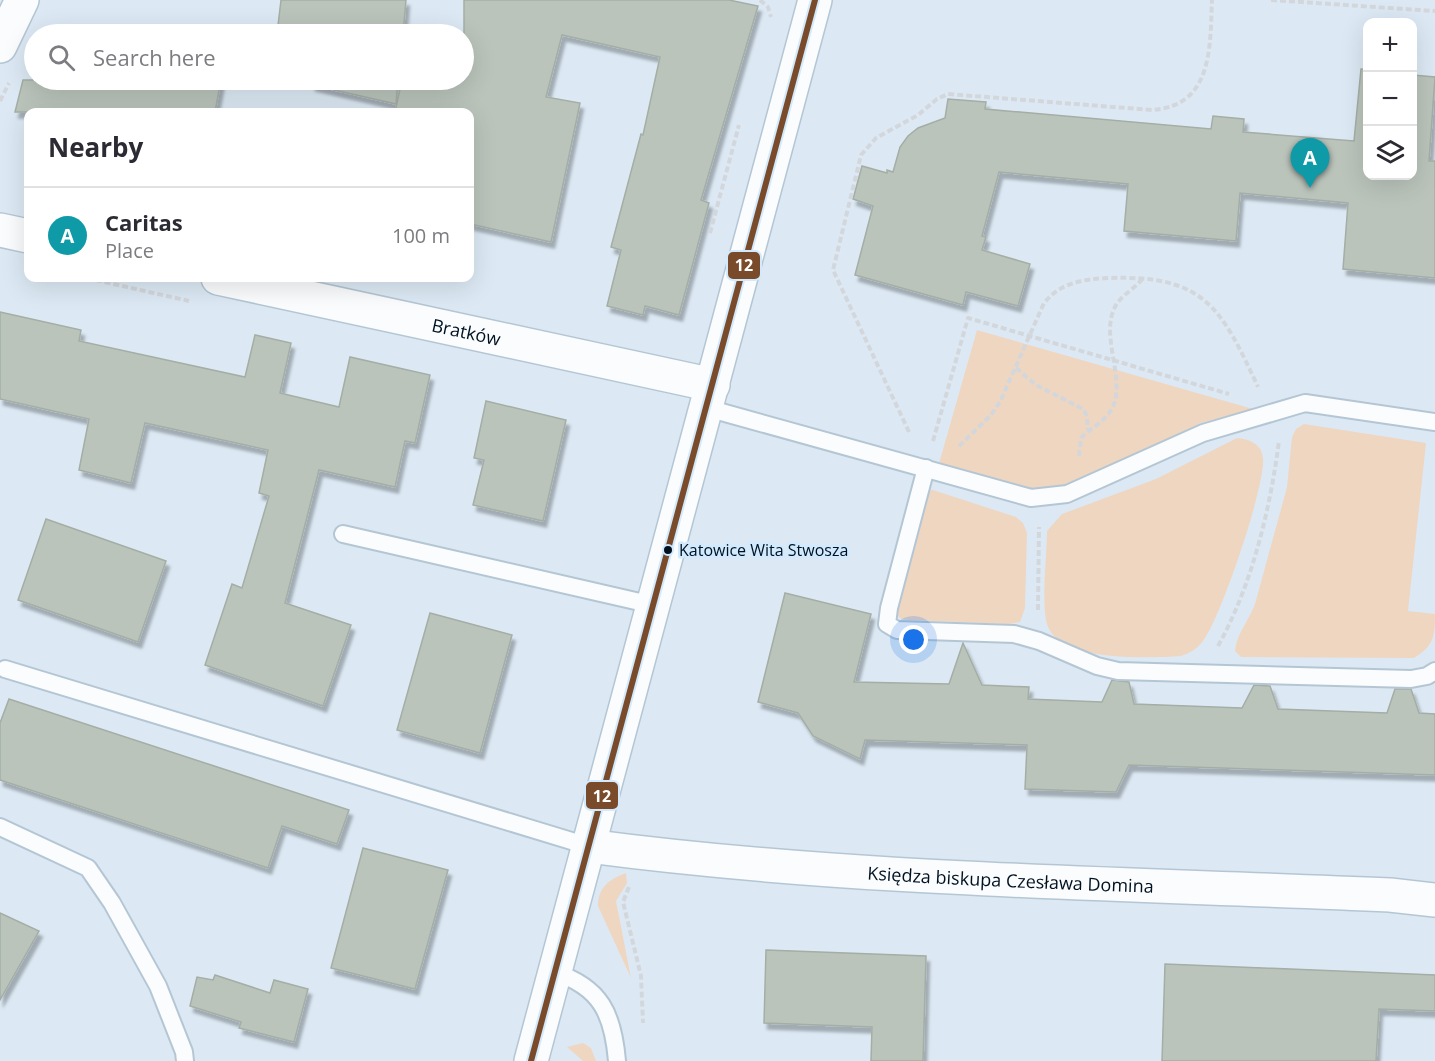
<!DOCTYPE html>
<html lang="en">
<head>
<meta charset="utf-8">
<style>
  :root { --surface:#fff; --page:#f7f7f7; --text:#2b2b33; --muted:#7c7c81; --line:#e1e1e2; --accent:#2563eb }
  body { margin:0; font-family:"Open Sans",sans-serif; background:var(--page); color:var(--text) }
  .controls { position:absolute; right:18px; top:18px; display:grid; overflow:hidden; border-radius:12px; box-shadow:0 6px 24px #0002 }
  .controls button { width:54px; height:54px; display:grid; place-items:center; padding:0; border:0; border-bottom:2px solid var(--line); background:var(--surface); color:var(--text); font:30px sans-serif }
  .you { position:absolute; left:914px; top:640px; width:21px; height:21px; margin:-15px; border:4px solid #fff; border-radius:50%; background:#1a73e8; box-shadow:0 0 0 9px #1a73e833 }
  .badge { display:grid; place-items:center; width:39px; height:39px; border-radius:50%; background:var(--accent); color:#fff; font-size:20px; font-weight:700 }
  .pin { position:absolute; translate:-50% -50px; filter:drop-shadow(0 2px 3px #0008) }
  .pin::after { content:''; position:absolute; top:32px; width:21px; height:18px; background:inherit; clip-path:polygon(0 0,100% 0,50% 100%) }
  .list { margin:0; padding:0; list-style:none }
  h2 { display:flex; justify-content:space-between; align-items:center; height:78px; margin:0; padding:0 24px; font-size:26px }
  h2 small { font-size:20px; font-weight:400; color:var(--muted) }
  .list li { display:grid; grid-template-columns:39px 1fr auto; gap:18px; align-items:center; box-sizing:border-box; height:96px; padding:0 24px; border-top:2px solid var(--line) }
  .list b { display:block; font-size:22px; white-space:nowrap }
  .list p { margin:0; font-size:20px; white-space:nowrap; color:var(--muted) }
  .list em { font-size:20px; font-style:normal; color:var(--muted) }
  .icon { flex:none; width:33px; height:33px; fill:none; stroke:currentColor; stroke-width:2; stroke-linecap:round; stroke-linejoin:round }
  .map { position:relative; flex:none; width:1435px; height:1061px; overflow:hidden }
  .search { position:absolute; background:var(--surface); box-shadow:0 6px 24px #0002; left:24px; top:24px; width:450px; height:66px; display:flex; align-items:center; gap:15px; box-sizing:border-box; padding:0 21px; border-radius:33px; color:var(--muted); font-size:22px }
  .panel { position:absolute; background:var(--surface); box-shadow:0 6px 24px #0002; left:24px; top:108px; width:450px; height:174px; border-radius:12px }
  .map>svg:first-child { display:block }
  .green { fill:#efd6c1 }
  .building { fill:#bac4bb; stroke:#a4aea6; stroke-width:1.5; filter:url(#shadow) }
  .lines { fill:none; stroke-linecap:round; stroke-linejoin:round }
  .service-casing { stroke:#b4c6d4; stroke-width:20 }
  .minor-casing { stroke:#b4c6d4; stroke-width:36 }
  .tertiary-casing { stroke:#b4c6d4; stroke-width:36 }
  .path { stroke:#d3d7db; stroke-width:4; stroke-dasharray:6 3; stroke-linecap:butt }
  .service { stroke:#fafcfd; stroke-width:16 }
  .minor { stroke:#fafcfd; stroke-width:33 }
  .tertiary { stroke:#fafcfd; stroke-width:33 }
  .bus-1-casing { stroke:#d1eafe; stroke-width:10 }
  .bus-1 { stroke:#7a4b2a; stroke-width:6 }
  .bus-dot { fill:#001222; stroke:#d1eafe; stroke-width:2 }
  .labels { text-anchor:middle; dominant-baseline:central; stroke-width:5; stroke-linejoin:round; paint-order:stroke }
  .bus-label { font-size:16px; fill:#001222; stroke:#d1eafe; text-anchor:start }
  .street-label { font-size:18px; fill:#001222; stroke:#d1eafe }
  .line-badge { stroke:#d1eafe; stroke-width:2 }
  .badge-label { font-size:16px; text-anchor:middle; font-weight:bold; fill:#fff }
</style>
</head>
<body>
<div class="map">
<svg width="1435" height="1061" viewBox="0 0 1435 1061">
  <defs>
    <filter id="shadow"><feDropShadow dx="3.5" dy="6" stdDeviation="1.5" flood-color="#0004"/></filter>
  </defs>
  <rect width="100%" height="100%" fill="#dce9f4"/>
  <!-- green -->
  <g class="green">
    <path d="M977,330L1253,409L1201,423L1069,486C1026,499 980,478 938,467Z"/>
    <path d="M1304,424L1426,443L1408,611L1435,614C1435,636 1434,646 1414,658L1241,657L1235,651C1236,635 1249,620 1255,604L1287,487L1292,437L1296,429Z"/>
    <path d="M1237,438C1249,439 1262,444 1263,458C1266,485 1220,620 1203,641C1197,649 1190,653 1181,656C1151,658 1058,663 1047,624C1041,602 1047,555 1047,531L1062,514L1156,479Z"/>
    <path d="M933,490L1016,517L1023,523L1027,533L1025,608L1020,622L1009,624L910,620L901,619L895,613L926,491Z"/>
    <path d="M626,873L627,883L616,901L631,978L598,906C598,888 609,879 626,873Z"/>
    <path d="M583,1043L591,1048L596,1061H583L567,1047Z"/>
  </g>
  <!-- building -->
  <g class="building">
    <path d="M281,0H406L403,34H277Z"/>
    <path d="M464,0H729L758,6L701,200L709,203L679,315L645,306L643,315L607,306L621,250L611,247L641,134L643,135L660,57L562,35L546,97L580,103L551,242L470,224V112H395L402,80H464Z"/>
    <path d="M1361,69L1368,70V176H1413V75L1435,77L1429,161H1435V278L1343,269L1348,203L1240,193L1236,241L1124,231L1128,184L999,172L982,236L986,237L982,250L1030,264L1018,306L966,292L963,305L855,275L873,206L853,199L862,166L887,173V170L893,172L900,147L908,136L918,128L945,118L948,99L986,102L985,109L1211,129L1213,116L1244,119L1243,132L1354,141Z"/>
    <path d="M23,80H221L215,112H15Z"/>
    <path d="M312,80H398L396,104L312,85Z"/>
    <path d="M0,312L81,330L79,341L245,377L255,335L291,343L280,393L339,407L350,357L430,375L415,443L405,441L395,487L319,470L285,603L351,625L323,706L205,665L232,584L242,588L269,496L259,493L268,450L145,423L131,483L79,470L89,419L0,399Z"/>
    <path d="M486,401L566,420L543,521L473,505L484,460L474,458Z"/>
    <path d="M46,519L166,561L138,642L18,600Z"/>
    <path d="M785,593L871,614L854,682L949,684L963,643L982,685L1029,687L1028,699L1102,702L1112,680L1129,682L1134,704L1242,708L1254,685L1270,686L1278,709L1387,713L1395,689H1411L1419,713L1435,714V775L1129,765L1116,792L1025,789L1027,745L865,740L860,759L813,736L798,713L758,702Z"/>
    <path d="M430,613L512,635L480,753L397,730Z"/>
    <path d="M9,699L349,810L337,844L282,826L268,868L0,780V723Z"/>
    <path d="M363,848L448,870L415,989L331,968Z"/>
    <path d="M0,913L39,931L0,1000Z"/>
    <path d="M766,950L926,956L923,1061H871L872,1027L764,1023Z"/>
    <path d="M1165,964L1435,975V1011L1379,1009L1376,1061H1162Z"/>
    <path d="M215,975L270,993L274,980L308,989L294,1042L239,1028L241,1022L190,1006L197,977L213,980Z"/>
  </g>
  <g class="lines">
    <defs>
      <g id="service">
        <path d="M707,408L1031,498L1067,494L1203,433L1305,403L1435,422"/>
        <path d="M926,468L889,608L887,624L897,630L1014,634L1039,641L1097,666L1118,671L1411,679L1427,676L1435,671"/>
        <path d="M343,534L653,605"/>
        <path d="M5,669L588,846"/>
        <path d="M0,827L88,868L112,903L158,986L184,1052L185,1061"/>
        <path d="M554,972C601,987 613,1014 617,1061"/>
      </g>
      <g id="minor">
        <path d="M0,46L22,0"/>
        <path d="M0,230L28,236"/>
        <path id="s1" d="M218,278L713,385"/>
        <path id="s2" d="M588,846C853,881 1123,883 1390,895L1435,900"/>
      </g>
      <path id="tertiary" d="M531,1061L815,0"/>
    </defs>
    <!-- service casing -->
    <use href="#service" class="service-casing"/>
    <!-- minor casing -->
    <use href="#minor" class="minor-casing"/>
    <!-- tertiary casing -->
    <use href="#tertiary" class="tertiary-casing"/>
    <!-- path -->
    <g class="path">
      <path d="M760,0L768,7L771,17"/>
      <path d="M1271,0L1435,11"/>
      <path d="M0,101L9,83"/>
      <path d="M710,233L739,125"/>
      <path d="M87,278L189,301"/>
      <path d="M1016,368L1036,385L1083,409L1087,416L1088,430"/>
      <path d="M909,432L833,270L861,155L876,138L918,115L937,99L948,94L1152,110C1213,106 1210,47 1212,0"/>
      <path d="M933,441L968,318L1229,394"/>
      <path d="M959,446L990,416L1000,402L1044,303C1061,282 1084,279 1110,278C1204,275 1221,307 1258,387"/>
      <path d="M1079,456L1081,438C1092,427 1111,418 1115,401C1122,372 1102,336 1114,309C1119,296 1134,290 1142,279"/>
      <path d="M1038,610L1039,527"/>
      <path d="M1218,646C1252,585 1270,510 1279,441"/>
      <path d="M629,887L623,902L641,976L643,1023"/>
    </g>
    <!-- service -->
    <use href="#service" class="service"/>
    <!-- minor -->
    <use href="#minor" class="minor"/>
    <!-- tertiary -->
    <use href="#tertiary" class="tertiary"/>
    <defs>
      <path id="bus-1" d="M531,1061L815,0"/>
    </defs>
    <!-- bus-1 casing -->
    <use href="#bus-1" class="bus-1-casing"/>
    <!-- bus-1 -->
    <use href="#bus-1" class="bus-1"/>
  </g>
  <!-- markers -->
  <circle class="bus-dot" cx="668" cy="550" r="5"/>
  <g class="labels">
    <!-- bus labels -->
    <g class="bus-label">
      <text x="679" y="550">Katowice Wita Stwosza</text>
    </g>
    <!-- street labels -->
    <g class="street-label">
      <text stroke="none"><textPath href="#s1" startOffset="254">Bratków</textPath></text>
      <text stroke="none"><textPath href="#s2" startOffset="424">Księdza biskupa Czesława Domina</textPath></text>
    </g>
  </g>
  <g class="line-badge">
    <rect x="727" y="251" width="34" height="29" rx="6" fill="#7a4b2a"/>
    <rect x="585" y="781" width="34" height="29" rx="6" fill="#7a4b2a"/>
  </g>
  <g class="badge-label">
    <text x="744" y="271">12</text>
    <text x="602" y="802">12</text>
  </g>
</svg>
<div class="controls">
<button>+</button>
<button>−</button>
<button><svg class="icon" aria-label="layers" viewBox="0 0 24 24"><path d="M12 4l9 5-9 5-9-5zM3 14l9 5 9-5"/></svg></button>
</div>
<div class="you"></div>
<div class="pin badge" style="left:1310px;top:188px;background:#0f9aa8">A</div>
<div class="search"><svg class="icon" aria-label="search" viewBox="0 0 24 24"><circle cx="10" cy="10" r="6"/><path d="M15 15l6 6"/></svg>Search here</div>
<section class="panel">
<h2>Nearby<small></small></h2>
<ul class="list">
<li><span class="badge" style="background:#0f9aa8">A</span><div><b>Caritas</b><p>Place</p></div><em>100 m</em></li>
</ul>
</section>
</div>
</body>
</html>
